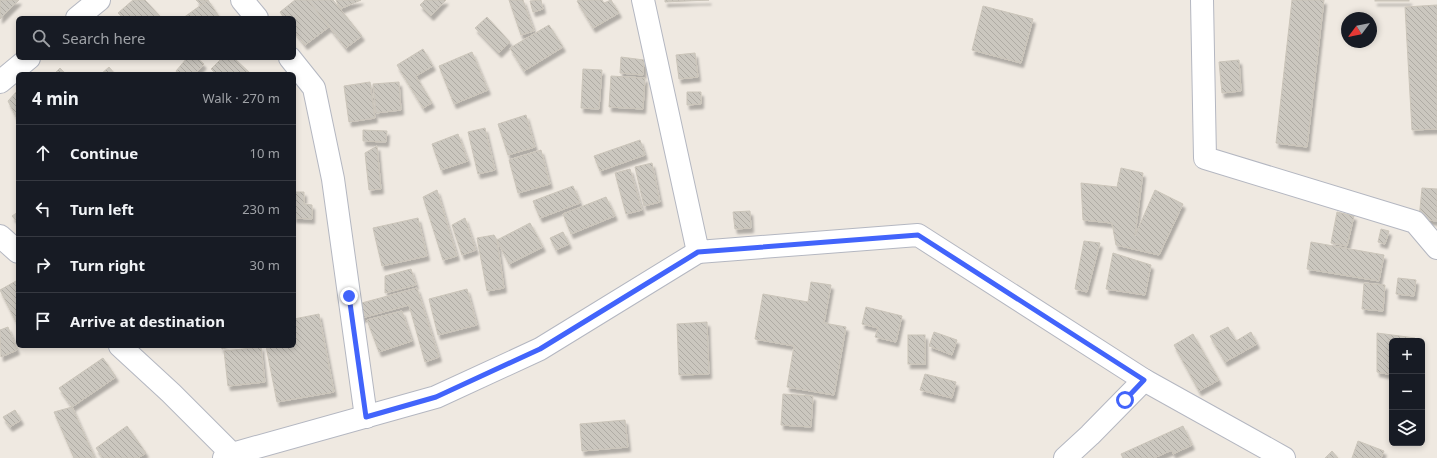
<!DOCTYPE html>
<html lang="en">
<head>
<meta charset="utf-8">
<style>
  :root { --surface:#171b24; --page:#20242c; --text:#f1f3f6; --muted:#9ea1a6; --line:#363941 }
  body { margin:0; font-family:"Noto Sans",sans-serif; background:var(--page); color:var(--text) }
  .controls { position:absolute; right:12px; bottom:12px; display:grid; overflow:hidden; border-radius:6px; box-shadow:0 2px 6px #0003 }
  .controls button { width:36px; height:36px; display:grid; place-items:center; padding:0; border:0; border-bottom:1px solid var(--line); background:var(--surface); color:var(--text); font:20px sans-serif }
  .compass { position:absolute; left:1341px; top:12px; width:36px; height:36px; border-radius:50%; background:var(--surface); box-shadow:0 2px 6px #0003; rotate:238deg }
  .stop { position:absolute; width:12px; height:12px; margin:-9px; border:3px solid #4264fb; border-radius:50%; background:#fff }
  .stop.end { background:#4264fb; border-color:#fff; box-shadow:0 1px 4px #0008 }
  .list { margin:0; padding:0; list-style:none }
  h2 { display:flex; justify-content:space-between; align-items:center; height:52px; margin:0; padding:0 16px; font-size:17px }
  h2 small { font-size:13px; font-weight:400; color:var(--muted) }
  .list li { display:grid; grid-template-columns:26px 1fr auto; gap:12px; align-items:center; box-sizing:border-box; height:56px; padding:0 16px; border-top:1px solid var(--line) }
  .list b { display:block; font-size:15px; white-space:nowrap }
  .list em { font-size:13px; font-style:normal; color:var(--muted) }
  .icon { flex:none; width:22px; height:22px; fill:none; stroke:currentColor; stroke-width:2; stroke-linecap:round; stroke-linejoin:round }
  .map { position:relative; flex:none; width:1437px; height:458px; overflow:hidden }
  .search { position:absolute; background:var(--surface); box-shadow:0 2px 6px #0003; left:16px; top:16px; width:280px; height:44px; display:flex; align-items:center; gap:10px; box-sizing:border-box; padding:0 14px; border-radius:6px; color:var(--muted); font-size:15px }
  .panel { position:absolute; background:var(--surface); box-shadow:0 2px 6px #0003; left:16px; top:72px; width:280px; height:276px; border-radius:6px }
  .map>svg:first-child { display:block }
  .building { fill:url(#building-back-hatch); stroke:#cbc5ba; filter:url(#shadow) }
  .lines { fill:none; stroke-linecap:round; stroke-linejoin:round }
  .minor-casing { stroke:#b4b7c1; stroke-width:24 }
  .minor { stroke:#fff; stroke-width:22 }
  .route { stroke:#4264fb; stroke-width:5 }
</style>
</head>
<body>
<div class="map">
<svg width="1437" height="458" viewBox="0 0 1437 458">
  <defs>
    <pattern id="building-back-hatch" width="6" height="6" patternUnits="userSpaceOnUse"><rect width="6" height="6" fill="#cbc7bf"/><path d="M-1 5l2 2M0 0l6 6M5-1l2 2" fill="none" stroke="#afaba4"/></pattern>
    <filter id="shadow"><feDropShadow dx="2.5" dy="4.5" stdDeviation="1" flood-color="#0004"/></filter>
  </defs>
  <rect width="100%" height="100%" fill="#efe9e1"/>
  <!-- building -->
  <g class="building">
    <path d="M0,0H19L0,19Z"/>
    <path d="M133,0H145L160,16L158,18H123L118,13Z"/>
    <path d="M196,0H208L202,6Z"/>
    <path d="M208,0L220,18H183Z"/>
    <path d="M295,0H308L329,27L305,45L294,31V18H284L280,12Z"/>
    <path d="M308,0H333L362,36L346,48Z"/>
    <path d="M336,0H361L340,9Z"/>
    <path d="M425,0H446L431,16L420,5Z"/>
    <path d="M509,0H523L534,31L521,35Z"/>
    <path d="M541,0L543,9L533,12L530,1Z"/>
    <path d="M579,0H602L604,3L611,0L619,13L593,28L577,1Z"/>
    <path d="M665,0H709L665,2Z"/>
    <path d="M1292,0H1324L1307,147L1276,143Z"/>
    <rect x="1375" y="0" width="34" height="1"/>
    <path d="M1437,5V129L1412,130L1405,7Z"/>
    <path d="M983,6L1033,19L1021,63L972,50Z"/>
    <path d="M487,17L510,42L499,53L475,28Z"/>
    <path d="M549,25L563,47L524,71L510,48Z"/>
    <path d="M423,49L433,66L416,76L432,103L423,108L397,65Z"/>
    <path d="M472,52L488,90L454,104L439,66Z"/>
    <path d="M695,53L698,77L679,79L676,55Z"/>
    <path d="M621,57L644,60L643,75L620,73Z"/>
    <path d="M187,58H197L204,64L195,74H178L176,71Z"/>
    <path d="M222,58H234L251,74H216L211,69Z"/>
    <path d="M1239,60L1241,91L1222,93L1219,62Z"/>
    <path d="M109,67L115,74H101Z"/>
    <path d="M60,68L66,74H54Z"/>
    <path d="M583,69L602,70L599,109L581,108Z"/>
    <path d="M611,76L645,78L643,109L609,107Z"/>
    <path d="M370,82L375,118L349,122L344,86Z"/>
    <path d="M399,82L401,110L376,113L373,84Z"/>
    <path d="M18,90V121L8,101Z"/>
    <path d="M687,92H701V104L687,105Z"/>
    <path d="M526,115L535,147L508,155L498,124Z"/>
    <path d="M485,128L495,170L478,174L468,132Z"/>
    <path d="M363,130L387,131L386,142L363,141Z"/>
    <path d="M458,134L468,161L441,170L432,144Z"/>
    <path d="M640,140L645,155L600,171L594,156Z"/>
    <path d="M377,146L381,189L369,190L365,153Z"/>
    <path d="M541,150L550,184L518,193L509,160Z"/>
    <path d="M652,163L660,202L644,206L635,167Z"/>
    <path d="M1121,168L1143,173L1135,236L1155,190L1183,204L1159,255L1116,245L1112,223L1083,220L1081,183L1117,187Z"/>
    <path d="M630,169L642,210L626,214L615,173Z"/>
    <path d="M573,186L580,203L540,218L533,201Z"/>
    <path d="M1422,188L1437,189V221L1419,219Z"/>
    <path d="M437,190L457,256L443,260L423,197Z"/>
    <path d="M295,192H304V204L312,205V219L294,218Z"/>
    <path d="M606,197L615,216L571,234L563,214Z"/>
    <path d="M750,211L751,228L735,229L733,212Z"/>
    <path d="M18,212V223L12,216Z"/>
    <path d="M1337,212L1354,216L1347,246L1331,243Z"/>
    <path d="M418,218L427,256L382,266L373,228Z"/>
    <path d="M465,218L476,250L462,255L452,225Z"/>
    <path d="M530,223L543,247L509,264L497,240Z"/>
    <path d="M1381,229L1389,231L1385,244L1378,242Z"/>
    <path d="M563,232L569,244L556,250L550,238Z"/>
    <path d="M494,235L497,240L504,288L487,291L477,238Z"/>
    <path d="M1084,241L1100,243L1087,292L1075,289Z"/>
    <path d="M1311,242L1384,255L1379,281L1307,269Z"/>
    <path d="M1113,253L1151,265L1145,295L1106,289Z"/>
    <path d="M411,269L416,285L385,293V276Z"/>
    <path d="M1398,278L1416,280L1414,296L1396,294Z"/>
    <path d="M16,281L18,284V326L0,290Z"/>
    <path d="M811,282L831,285L824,323L846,327L834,395L787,387L794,346L755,339L763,294L808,302Z"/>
    <path d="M1364,283L1385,285L1383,311L1362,309Z"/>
    <path d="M417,288L439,357L425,362L409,305L362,318L358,304Z"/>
    <path d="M467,289L477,325L438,335L429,299Z"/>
    <path d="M866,307L902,316L896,342L875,337L878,328L862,324Z"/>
    <path d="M402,311L412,341L379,352L367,320Z"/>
    <path d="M319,314L334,392L277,402L266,346H294V319Z"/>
    <path d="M707,322L709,374L679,375L677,324Z"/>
    <path d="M8,327L17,350L1,357L0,330Z"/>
    <path d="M1228,327L1236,341L1251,332L1257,344L1225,362L1210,336Z"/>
    <path d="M934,332L957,340L952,355L929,346Z"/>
    <path d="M1377,333L1415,338L1414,341H1392V375L1377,372Z"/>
    <path d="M1193,334L1219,380L1199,391L1174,345Z"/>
    <rect x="908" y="335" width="17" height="29"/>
    <path d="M221,346H235L222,349Z"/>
    <path d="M261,347L265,382L228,386L224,351Z"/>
    <path d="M103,358L116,377L72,407L59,388Z"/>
    <path d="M925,374L956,382L952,398L920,390Z"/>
    <path d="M783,394L813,396L811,427L781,425Z"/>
    <path d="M72,407L95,458H74L54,412Z"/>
    <path d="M15,410L21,420L10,427L3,417Z"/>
    <path d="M625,420L628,447L582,451L580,424Z"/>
    <path d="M127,426L146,453L138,458H103L96,448Z"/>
    <path d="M1183,426L1192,445L1173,454L1172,450L1154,458H1123L1121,454Z"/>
    <path d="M1358,441L1384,451L1381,458H1352Z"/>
    <path d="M1332,451L1338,458H1325Z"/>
  </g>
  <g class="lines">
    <defs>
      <g id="minor">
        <path d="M242,0L257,18"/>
        <path d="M643,0L698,252L918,235L1144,380L1090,435L1065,458"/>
        <path d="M1202,0L1205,158L1415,222L1437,248"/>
        <path d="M77,18L99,0"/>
        <path d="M290,58L314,88L333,179L366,417"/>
        <path d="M0,82L29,58"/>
        <path d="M0,236L18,252"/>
        <path d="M120,346L171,393L232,454L224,458"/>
        <path d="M1144,380L1284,458"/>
        <path d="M232,454L436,397L540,349L698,252"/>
      </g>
    </defs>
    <!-- minor casing -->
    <use href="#minor" class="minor-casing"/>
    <!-- minor -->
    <use href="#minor" class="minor"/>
  </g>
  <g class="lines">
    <!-- route -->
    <path class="route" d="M349,296L366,417L436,397L540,349L698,252L918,235L1144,380L1125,400"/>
  </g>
</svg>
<div class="controls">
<button>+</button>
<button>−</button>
<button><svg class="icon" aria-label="layers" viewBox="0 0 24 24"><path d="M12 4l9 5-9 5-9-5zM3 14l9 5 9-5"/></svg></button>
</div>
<svg class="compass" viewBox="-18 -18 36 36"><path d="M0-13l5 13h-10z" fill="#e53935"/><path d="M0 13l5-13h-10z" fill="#9ea1a6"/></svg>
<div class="stop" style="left:1125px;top:400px"></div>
<div class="stop end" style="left:349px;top:296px"></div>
<div class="search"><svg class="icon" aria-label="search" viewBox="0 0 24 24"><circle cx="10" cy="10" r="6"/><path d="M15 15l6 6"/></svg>Search here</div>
<section class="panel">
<h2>4 min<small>Walk · 270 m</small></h2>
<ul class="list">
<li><svg class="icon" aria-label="ahead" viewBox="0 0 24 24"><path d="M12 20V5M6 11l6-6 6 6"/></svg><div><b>Continue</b></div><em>10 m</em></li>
<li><svg class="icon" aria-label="left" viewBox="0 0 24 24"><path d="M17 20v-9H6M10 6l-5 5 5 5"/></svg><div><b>Turn left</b></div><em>230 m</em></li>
<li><svg class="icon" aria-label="right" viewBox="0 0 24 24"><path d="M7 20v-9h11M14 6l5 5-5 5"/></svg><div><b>Turn right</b></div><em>30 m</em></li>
<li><svg class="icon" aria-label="arrive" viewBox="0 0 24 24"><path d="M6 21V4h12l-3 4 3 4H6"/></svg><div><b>Arrive at destination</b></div></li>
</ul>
</section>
</div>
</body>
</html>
